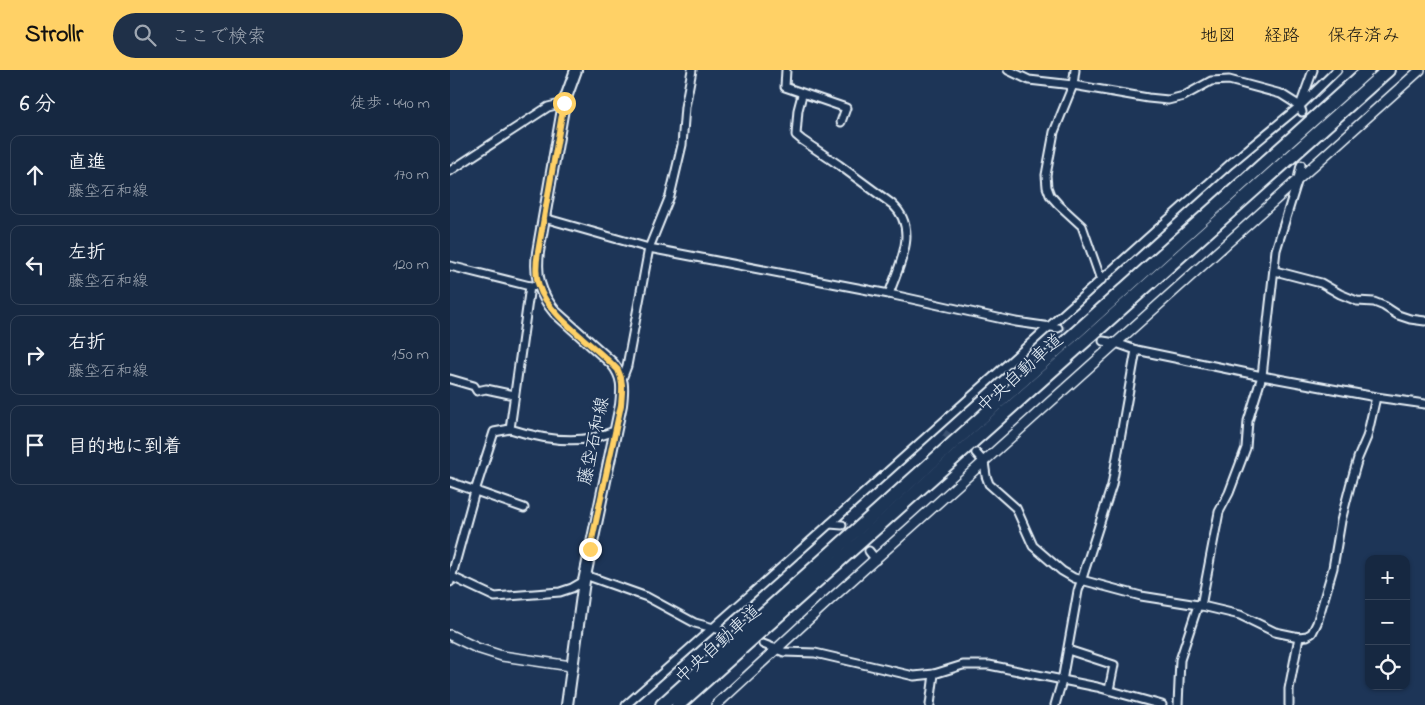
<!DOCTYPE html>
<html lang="ja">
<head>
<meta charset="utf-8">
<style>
  :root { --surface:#162841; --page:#1f3048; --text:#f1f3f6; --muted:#9ea6b1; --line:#35445a; --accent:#ffd166 }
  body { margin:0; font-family:"Indie Flower","Klee One",sans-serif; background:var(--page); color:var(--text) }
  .controls { position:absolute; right:15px; bottom:15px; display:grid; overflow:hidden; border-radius:10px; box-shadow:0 1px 4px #0004 }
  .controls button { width:45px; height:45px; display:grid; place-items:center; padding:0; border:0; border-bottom:1px solid var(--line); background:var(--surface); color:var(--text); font:25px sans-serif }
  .stop { position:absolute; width:15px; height:15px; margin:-11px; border:4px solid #ffd166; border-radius:50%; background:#fff }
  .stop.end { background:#ffd166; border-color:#fff; box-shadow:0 1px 5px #0008 }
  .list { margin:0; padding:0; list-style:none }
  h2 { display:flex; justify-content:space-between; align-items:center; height:65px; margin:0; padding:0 20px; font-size:21px }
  h2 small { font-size:16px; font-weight:400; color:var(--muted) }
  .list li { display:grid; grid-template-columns:32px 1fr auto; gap:15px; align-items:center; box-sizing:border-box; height:80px; margin:0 10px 10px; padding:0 10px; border:1px solid var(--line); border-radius:10px }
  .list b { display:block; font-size:19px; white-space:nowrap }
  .list p { margin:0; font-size:16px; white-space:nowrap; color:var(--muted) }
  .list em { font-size:16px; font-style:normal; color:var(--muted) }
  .icon { flex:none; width:28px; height:28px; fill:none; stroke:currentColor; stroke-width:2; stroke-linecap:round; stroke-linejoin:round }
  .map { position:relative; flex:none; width:975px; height:635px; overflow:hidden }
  header { display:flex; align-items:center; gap:30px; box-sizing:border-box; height:70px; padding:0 25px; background:var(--accent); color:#111 }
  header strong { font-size:24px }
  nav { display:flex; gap:28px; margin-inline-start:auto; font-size:18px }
  .search { width:350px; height:45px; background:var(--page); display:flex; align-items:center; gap:12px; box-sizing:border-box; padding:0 18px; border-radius:28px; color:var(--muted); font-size:19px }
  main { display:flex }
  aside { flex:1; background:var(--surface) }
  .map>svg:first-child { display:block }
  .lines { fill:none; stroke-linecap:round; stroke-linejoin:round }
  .minor-tunnel { stroke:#3b516f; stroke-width:7; stroke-dasharray:7 3.5; stroke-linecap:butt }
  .minor-casing { stroke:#e8f1f8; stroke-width:11 }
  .tertiary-casing { stroke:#e8f1f8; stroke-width:12 }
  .secondary-casing { stroke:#e8f1f8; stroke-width:14 }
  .motorway-casing { stroke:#e8f1f8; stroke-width:16 }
  .minor { stroke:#1d3557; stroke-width:7 }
  .tertiary { stroke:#1d3557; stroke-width:9 }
  .secondary { stroke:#1d3557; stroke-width:10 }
  .motorway { stroke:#1d3557; stroke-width:12 }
  .route { stroke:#ffd166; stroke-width:6 }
  .labels { text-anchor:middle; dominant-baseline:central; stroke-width:4; stroke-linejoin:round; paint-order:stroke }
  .street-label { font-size:18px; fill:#e8f1f8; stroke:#1d3557 }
</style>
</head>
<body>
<header>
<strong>Strollr</strong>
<div class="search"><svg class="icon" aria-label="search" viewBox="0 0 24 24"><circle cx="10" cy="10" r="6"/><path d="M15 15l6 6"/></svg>ここで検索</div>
<nav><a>地図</a><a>経路</a><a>保存済み</a></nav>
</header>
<main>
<aside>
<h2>6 分<small>徒歩 · 440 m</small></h2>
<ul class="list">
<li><svg class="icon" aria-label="ahead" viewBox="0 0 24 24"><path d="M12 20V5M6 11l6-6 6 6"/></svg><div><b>直進</b><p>藤垈石和線</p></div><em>170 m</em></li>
<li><svg class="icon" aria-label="left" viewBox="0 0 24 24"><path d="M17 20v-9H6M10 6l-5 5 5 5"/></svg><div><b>左折</b><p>藤垈石和線</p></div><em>120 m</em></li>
<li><svg class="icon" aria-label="right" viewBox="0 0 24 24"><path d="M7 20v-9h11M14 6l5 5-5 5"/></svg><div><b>右折</b><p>藤垈石和線</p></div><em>150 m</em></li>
<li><svg class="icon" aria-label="arrive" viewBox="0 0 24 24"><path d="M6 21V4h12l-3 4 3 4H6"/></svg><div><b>目的地に到着</b></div></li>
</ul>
</aside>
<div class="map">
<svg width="975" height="635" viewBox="0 0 975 635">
  <rect width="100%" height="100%" fill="#1d3557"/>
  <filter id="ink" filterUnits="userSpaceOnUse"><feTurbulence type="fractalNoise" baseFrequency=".02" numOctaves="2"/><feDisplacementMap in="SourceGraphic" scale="10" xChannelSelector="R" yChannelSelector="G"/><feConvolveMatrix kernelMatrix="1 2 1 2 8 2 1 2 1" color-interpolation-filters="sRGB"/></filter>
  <g filter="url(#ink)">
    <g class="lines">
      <!-- minor-tunnel -->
      <g class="minor-tunnel">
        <path d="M608,258L627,263"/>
        <path d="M494,363L507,371"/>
        <path d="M271,560L289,566"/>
      </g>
      <defs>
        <g id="minor">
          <path d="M336,0L335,17L396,38L391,52"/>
          <path d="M558,0L579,10L623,15L698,28L718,30L734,26L761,11L779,10L831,24L850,36"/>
          <path d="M625,0L623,15L604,62L596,105L597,117L600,125L608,134L632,156L651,210"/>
          <path d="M352,25L348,40L346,65L352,70L389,95L442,134C470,159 449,195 439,224"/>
          <path d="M852,42L850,36L863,0"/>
          <path d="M0,101L98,37L114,33"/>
          <path d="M94,148L199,178L439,224L566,252L608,258"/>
          <path d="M0,196L80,216H85"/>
          <path d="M825,201L871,213L890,224L907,231L924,232L934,236L948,245L960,249L975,251"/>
          <path d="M80,216L60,359C85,367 115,373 142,368C150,367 157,363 165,361"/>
          <path d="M653,271L666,273L686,280L812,306L926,327L975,334"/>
          <path d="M0,309L24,316L27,321L36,319L64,325"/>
          <path d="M172,309L177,296L199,178L220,126L232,75L235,37L242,0"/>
          <path d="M526,383L534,392L536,406L539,414L566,438L583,476L612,501L624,508L691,526L748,535L790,545L825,562L849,567L857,566L862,563L867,553L883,498L891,451L900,416L908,388L917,367L926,327"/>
          <path d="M0,412L74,438"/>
          <path d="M380,454L392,455"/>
          <path d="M419,481L426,490"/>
          <path d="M135,505L197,527L245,553L271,560"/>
          <path d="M0,506L45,527L110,522L122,518L134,511"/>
          <path d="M0,512L25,421L44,362L60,359"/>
          <path d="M751,536L769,442L779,423L796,378L798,351L812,306L826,180L848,109L851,95"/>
          <path d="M313,574L334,582L365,583L464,606L484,604L513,595H539L647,617L712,635"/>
          <path d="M618,580L664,595L659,620"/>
          <path d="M176,635L335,494L780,94L850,36L887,0"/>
          <path d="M480,635L484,604"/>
          <path d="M605,635L612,611L628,521L662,415L686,280"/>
          <path d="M728,635L730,590L748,535"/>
          <path d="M839,635V619L849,567"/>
        </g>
        <g id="tertiary">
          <path d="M0,565L27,578L52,586L121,596"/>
          <path d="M266,635L373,536L970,0"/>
        </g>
        <path id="secondary" d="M117,635L134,511L171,335C173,318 174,307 162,293L105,242C89,223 85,206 88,182L114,33L126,0"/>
        <g id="motorway">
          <path d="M212,635L918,0"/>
          <path d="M228,635L938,0"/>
        </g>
      </defs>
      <!-- minor casing -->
      <use href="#minor" class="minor-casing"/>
      <!-- tertiary casing -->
      <use href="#tertiary" class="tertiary-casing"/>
      <!-- secondary casing -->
      <use href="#secondary" class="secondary-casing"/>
      <!-- motorway casing -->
      <use href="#motorway" class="motorway-casing"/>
      <!-- minor -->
      <use href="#minor" class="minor"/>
      <!-- tertiary -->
      <use href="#tertiary" class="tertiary"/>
      <!-- secondary -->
      <use href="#secondary" class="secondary"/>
      <!-- motorway -->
      <use href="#motorway" class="motorway"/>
    </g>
  </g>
  <g class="lines" filter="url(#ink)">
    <!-- route -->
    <path class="route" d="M114,33L88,182C86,193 85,205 89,216C97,245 147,277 168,300C174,312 172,322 171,335L140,479"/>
  </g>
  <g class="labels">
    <!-- street labels -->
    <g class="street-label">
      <text transform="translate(571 304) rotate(-42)">中央自動車道</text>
      <text transform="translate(145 371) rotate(-78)">藤垈石和線</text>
      <text transform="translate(269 575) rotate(-42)">中央自動車道</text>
    </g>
  </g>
</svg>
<div class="controls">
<button>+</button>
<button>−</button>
<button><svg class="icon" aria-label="locate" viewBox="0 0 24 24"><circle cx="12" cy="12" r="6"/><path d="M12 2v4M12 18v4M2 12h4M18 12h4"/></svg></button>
</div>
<div class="stop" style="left:114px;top:33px"></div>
<div class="stop end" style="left:140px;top:479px"></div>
</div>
</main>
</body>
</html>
